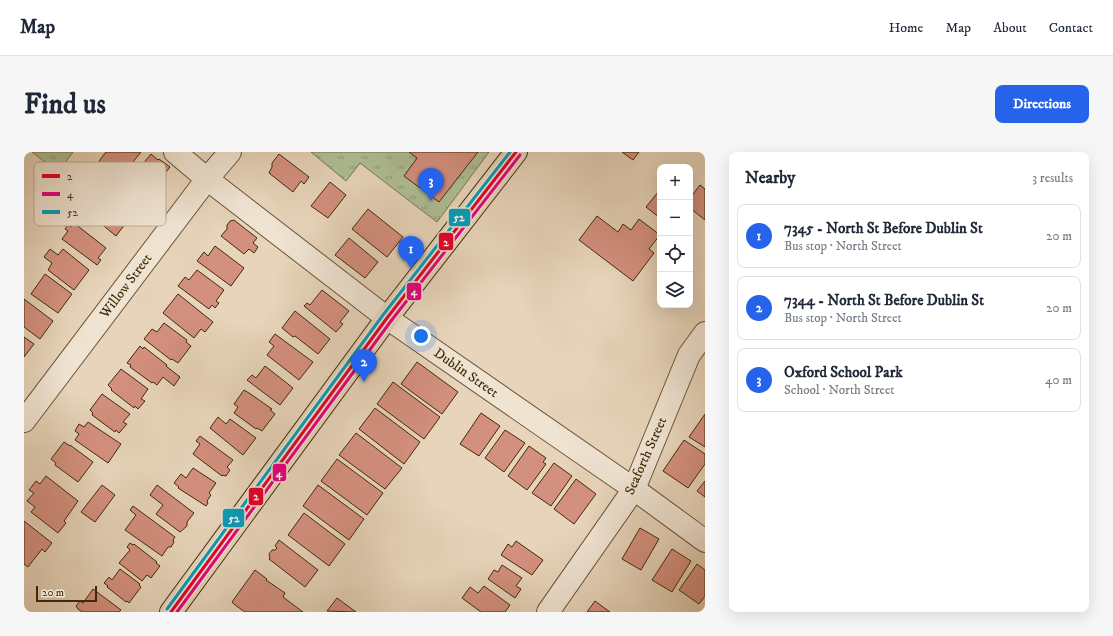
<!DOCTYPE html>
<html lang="en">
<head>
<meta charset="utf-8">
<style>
  :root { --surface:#fff; --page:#f6f6f7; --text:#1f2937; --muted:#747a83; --line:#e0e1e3; --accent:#2563eb }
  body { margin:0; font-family:"IM FELL DW Pica",serif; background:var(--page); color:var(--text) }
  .controls { position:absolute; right:12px; top:12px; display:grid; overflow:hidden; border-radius:8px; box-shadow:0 4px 16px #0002 }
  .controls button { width:36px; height:36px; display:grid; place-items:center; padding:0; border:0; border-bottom:1px solid var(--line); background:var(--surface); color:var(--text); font:20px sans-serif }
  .scale { position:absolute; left:12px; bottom:10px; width:61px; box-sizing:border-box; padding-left:4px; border:2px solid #402a08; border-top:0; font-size:11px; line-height:14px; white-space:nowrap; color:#402a08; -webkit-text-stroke:3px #efe3d2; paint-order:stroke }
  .you { position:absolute; left:397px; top:184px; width:14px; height:14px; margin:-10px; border:3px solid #fff; border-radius:50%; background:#1a73e8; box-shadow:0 0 0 6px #1a73e833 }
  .badge { display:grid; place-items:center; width:26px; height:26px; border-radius:50%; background:var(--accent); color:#fff; font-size:13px; font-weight:700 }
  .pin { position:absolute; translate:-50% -33px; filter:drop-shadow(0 1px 2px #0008) }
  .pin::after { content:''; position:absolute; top:21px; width:14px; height:12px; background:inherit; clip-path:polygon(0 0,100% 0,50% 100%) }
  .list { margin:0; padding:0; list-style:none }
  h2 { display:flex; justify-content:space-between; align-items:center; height:52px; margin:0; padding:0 16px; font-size:17px }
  h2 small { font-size:13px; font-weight:400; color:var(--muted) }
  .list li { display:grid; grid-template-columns:26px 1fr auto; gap:12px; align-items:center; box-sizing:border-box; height:64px; margin:0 8px 8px; padding:0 8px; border:1px solid var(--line); border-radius:8px }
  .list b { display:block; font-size:15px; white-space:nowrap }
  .list p { margin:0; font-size:13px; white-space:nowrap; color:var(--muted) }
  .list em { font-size:13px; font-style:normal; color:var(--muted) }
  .icon { flex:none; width:22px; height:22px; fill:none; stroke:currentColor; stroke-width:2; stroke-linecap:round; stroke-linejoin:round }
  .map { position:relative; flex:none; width:681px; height:460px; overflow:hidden; border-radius:8px }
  header { display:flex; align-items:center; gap:24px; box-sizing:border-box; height:56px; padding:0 20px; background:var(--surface); border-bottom:1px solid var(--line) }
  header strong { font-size:19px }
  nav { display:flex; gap:22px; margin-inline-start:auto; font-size:14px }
  .intro { display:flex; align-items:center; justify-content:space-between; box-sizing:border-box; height:96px; padding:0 24px }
  h1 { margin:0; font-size:28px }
  .button { padding:10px 18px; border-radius:8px; background:var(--accent); color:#fff; font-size:14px; font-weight:700 }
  main { display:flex; gap:24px; padding:0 24px }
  aside { flex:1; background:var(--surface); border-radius:8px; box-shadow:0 4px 16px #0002 }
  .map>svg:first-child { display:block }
  .park { fill:url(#park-tufts); stroke:#78744e }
  .building { fill:#d4907e; stroke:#402a08 }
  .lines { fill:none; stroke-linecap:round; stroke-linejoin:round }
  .minor-casing { stroke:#6a5434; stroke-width:24 }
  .primary-casing { stroke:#402a08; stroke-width:24 }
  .minor { stroke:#efe3d2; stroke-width:22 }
  .primary { stroke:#e7d4ba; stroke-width:22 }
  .bus-1-casing { stroke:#efe3d2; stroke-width:6 }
  .bus-2-casing { stroke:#efe3d2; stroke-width:6 }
  .bus-3-casing { stroke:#efe3d2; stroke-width:6 }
  .bus-1 { stroke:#e4002b; stroke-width:3 }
  .bus-2 { stroke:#e5007d; stroke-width:3 }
  .bus-3 { stroke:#069cba; stroke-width:3 }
  .labels { text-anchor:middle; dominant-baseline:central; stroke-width:3; stroke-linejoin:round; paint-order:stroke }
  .street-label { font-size:14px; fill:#402a08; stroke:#efe3d2 }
  .key { fill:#efe3d2; stroke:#baac95; stroke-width:1 }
  .key-label { font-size:11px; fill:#402a08 }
  .line-badge { stroke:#efe3d2; stroke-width:1.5 }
  .badge-label { font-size:11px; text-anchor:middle; font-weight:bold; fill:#fff }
</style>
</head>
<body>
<header>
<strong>Map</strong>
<nav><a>Home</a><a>Map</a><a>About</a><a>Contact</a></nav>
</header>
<div class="intro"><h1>Find us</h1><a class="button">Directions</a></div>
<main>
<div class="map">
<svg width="681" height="460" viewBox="0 0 681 460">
  <defs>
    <pattern id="park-tufts" width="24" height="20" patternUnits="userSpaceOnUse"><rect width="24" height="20" fill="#afbe94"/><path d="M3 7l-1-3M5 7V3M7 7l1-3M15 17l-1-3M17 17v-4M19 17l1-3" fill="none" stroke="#909b77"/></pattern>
  </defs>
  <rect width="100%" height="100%" fill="#e7d4ba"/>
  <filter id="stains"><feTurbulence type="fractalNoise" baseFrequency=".005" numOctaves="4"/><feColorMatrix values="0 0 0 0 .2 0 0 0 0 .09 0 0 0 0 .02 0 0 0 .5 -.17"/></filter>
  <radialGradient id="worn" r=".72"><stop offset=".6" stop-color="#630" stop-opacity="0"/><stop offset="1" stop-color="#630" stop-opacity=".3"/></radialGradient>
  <!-- park -->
  <g class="park">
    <path d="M8,0H49L34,20Z"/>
    <path d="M287,0H465L413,70L336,11L322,29Z"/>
  </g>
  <!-- building -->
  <g class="building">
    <path d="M82,0H117L89,35L73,21L80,13L75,9Z"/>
    <path d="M385,0H454L415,50L380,24L393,6Z"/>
    <path d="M598,0H615L609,8Z"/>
    <path d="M127,2L134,8L135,7L146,15L126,40L108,25Z"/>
    <path d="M255,2L285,25L280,32L277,29L269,40L245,21L248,15V11Z"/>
    <path d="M306,30L322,43L304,66L287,54Z"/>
    <path d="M676,33L681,37V68L666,56V46Z"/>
    <path d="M65,35L105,67L92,84L52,51Z"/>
    <path d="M635,39H636V66L622,55Z"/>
    <path d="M344,57L379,85L363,105L328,77Z"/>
    <path d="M573,64L594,80L599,72L607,78L615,67L636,83L625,97L630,101L609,129L555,88Z"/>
    <path d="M210,68L233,86L229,91L234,95L230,101L225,97L220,102L197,84L203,77V73L206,69Z"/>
    <path d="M50,71L82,96L74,106L77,108L73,113L38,87L44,79L41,77L44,73L47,75Z"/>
    <path d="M325,86L354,110L341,126L311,103Z"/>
    <path d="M191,94L220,116L207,134L173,109L180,100L184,104Z"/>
    <path d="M26,97L34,103L39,97L65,118L50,138L24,118L28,111L20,105Z"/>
    <path d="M173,118L200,138L192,149L195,151L191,156L188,153L185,157L154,134L161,125L165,128Z"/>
    <path d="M21,122L48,142L34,161L7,142Z"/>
    <path d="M298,138L325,159L316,170L319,172L312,180L280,154L283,151L286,153Z"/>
    <path d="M154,142L189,170L181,180L177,177L170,186L139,161Z"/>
    <path d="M0,147L29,169L16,187L0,175Z"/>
    <path d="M271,159L306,187L294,202L271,184L269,185L258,176Z"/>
    <path d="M140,171L163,188L162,190L167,194L154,211L148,207L147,208L120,187L128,177L133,180Z"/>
    <path d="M251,182L289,210L275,228L243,203L250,194L245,190Z"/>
    <path d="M0,185L10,192L0,205Z"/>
    <path d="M116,194L119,197L120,195L143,213L142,214L156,225L150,234L139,225L133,233L129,230L128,231L106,215L107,213L103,211Z"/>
    <path d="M393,210L434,240L418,262L377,232Z"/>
    <path d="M241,214L269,236L256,253L223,228L228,223L232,226Z"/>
    <path d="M97,217L124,237L117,247L121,249L114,257L111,254L110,256L87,238L88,237L84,233Z"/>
    <path d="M369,230L416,265L400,287L353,252Z"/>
    <path d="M220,238L225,241L248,257L246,258L251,262L238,279L233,276L232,277L210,261L214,255L210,252Z"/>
    <path d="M78,242L106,262L99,270L103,272L95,281L92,278L91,280L68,263L69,261L66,258Z"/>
    <path d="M351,256L396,290L380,312L335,277Z"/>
    <path d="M457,261L476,274L455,304L436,292Z"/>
    <path d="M681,262V295L665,285Z"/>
    <path d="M194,265L202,272L206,267L232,286L219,303L186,276Z"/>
    <path d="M64,270L97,292L84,311L51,288L55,282L51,279L55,272L60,275Z"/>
    <path d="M481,278L501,291L480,320L461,306Z"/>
    <path d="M332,281L378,316L361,337L315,303Z"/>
    <path d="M176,284L209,308L203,315L206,318L202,324L198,323V324L169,302L176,292L172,289Z"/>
    <path d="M660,288L681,302V312L664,336L639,319Z"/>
    <path d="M40,290L46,294V293L69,310L54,330L31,313L32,311L27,307Z"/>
    <path d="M505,294L522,306L519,310L522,312L503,338L484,324Z"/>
    <path d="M313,307L359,341L343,363L297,329Z"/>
    <path d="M530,311L548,324L527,354L508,341Z"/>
    <path d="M169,316L192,331L185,341L187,343L183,349L184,351L182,354L154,336L155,335L150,331L157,322L162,326Z"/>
    <path d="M22,324L54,349L40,369L42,371L34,381L7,360L11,355L3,349L10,341L5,338L12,329L16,332Z"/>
    <path d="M552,327L572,342L550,372L530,357Z"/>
    <path d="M681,329V345L673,339Z"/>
    <path d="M78,333L91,343L71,370L57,360Z"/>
    <path d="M133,333L170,361L163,370V374L156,380L132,362L139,353L126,343Z"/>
    <path d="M294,333L340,367L325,388L279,354Z"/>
    <path d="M109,354L151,385L149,388L150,390L147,395H144L138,404L101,378L112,363L106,358Z"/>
    <path d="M280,361L321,392L305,414L264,383Z"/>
    <path d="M0,369L28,391L21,400L18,397L4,415L0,412Z"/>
    <path d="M616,376L635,387L617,418L598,407Z"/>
    <path d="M255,388L294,418L281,435L245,407L246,406L245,402L248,398H251L253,396L251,394Z"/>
    <path d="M492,389L519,408L508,423L477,403L484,392L488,395Z"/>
    <path d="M106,391L109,393L110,392L133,410L132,411L136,414L127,426L123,423L118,429L95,411L106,398L103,395Z"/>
    <path d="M648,397L667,409L648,440L628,428Z"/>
    <path d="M673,412L681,418V444L675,452L655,438Z"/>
    <path d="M478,413L498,426L492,434L497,437L491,446L464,427L470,418L474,420Z"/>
    <path d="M96,417L116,432L115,433L117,435L105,451L103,449L102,450L83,435L84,434L80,431L85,425L88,428Z"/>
    <path d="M231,418L243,427L242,428L261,441L259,445L279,460H221L211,453L208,450Z"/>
    <path d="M460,434L486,453L481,460H457L438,446L446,435L454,441Z"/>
    <path d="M69,437L97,458L95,460H58L54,457L52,454L56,449L59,451Z"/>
    <path d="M313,446L332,460L303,459Z"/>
    <path d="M571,449L586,460H563Z"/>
  </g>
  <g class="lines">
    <defs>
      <g id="minor">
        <path d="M151,0L183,27L363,166L610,337L681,389"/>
        <path d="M0,269L183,27L206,0"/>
        <path d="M524,460L610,337L665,203L681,181"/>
      </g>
      <path id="primary" d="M147,460L363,166L492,0"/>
    </defs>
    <!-- minor casing -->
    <use href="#minor" class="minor-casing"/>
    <!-- primary casing -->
    <use href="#primary" class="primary-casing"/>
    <!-- minor -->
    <use href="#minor" class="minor"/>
    <!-- primary -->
    <use href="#primary" class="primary"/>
    <defs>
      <path id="bus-1" d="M147,460L363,166L492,0"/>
      <path id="bus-2" d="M153,460L367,169L496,3"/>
      <path id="bus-3" d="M143,457L359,163L486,0"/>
    </defs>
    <!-- bus-1 casing -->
    <use href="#bus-1" class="bus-1-casing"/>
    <!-- bus-2 casing -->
    <use href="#bus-2" class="bus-2-casing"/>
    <!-- bus-3 casing -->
    <use href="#bus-3" class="bus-3-casing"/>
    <!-- bus-1 -->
    <use href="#bus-1" class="bus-1"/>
    <!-- bus-2 -->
    <use href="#bus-2" class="bus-2"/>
    <!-- bus-3 -->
    <use href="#bus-3" class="bus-3"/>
  </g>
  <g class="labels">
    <!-- street labels -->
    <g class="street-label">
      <text transform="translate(102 134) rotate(-53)">Willow Street</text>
      <text transform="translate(442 221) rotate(35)">Dublin Street</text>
      <text transform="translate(622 304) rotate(-66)">Seaforth Street</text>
    </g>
  </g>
  <!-- legend -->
  <rect x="10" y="10" width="132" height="64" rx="6" class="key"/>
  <rect x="18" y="22" width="18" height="4" fill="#e4002b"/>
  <rect x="18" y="40" width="18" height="4" fill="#e5007d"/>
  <rect x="18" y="58" width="18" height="4" fill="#069cba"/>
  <g class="key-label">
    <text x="43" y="28">2</text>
    <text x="43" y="46">4</text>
    <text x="43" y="64">52</text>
  </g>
  <g class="line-badge">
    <rect x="424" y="56" width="23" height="19" rx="4" fill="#069cba"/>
    <rect x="414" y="80" width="16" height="19" rx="4" fill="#e4002b"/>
    <rect x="382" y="130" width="16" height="19" rx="4" fill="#e5007d"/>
    <rect x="248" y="311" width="15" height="19" rx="4" fill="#e5007d"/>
    <rect x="224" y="335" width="16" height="19" rx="4" fill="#e4002b"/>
    <rect x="198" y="356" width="23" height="20" rx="4" fill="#069cba"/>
  </g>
  <g class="badge-label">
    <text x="435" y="69">52</text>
    <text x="422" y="94">2</text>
    <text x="390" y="143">4</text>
    <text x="255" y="325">4</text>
    <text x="232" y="348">2</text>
    <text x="210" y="370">52</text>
  </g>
  <rect width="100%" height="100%" filter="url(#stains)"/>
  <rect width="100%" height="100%" fill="url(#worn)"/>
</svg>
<div class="controls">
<button>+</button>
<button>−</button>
<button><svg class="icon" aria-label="locate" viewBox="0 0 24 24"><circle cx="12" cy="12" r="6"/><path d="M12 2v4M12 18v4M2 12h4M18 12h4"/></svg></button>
<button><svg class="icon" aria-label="layers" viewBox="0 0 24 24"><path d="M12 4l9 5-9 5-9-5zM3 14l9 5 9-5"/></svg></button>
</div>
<div class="scale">20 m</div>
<div class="you"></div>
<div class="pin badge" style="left:387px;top:117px">1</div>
<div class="pin badge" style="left:340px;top:230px">2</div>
<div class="pin badge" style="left:407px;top:49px">3</div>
</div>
<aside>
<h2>Nearby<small>3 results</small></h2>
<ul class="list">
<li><span class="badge">1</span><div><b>7345 - North St Before Dublin St</b><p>Bus stop · North Street</p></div><em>20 m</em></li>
<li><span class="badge">2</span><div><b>7344 - North St Before Dublin St</b><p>Bus stop · North Street</p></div><em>20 m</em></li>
<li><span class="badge">3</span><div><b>Oxford School Park</b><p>School · North Street</p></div><em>40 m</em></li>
</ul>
</aside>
</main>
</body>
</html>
